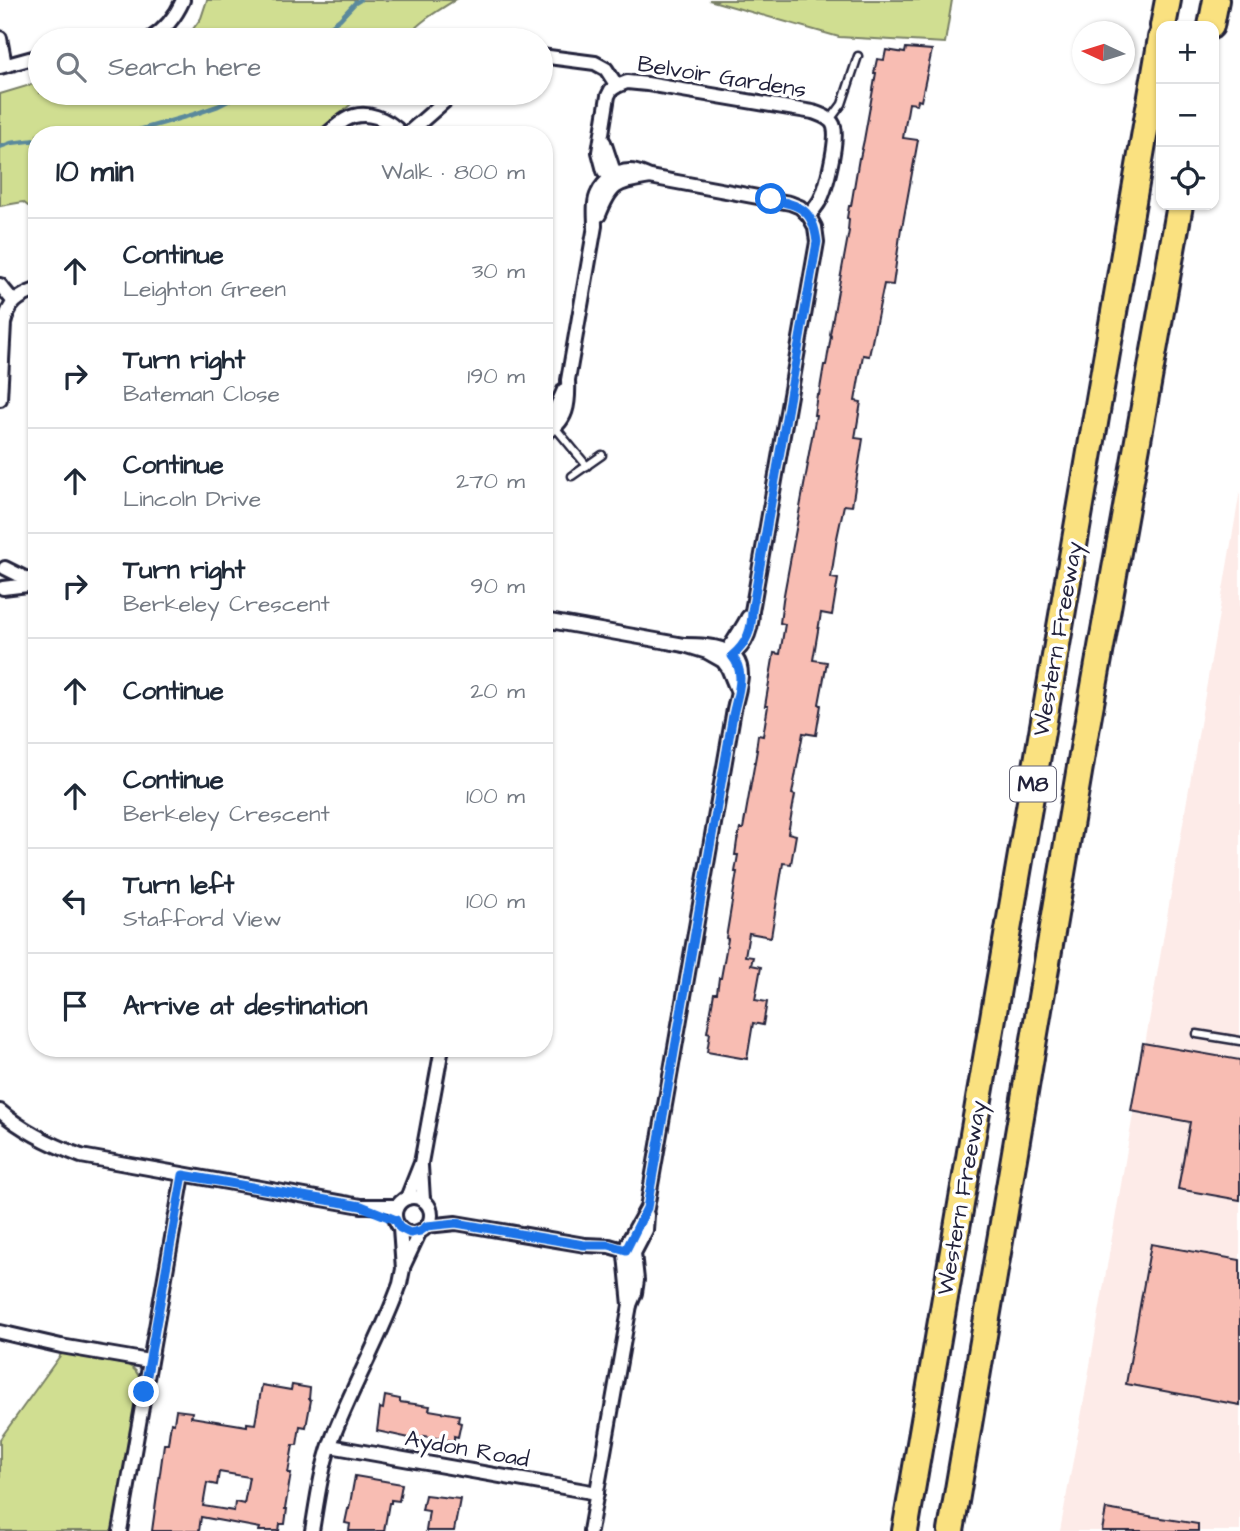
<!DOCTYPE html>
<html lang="en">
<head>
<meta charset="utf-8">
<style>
  :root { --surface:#fff; --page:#f2f2f3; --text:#1f2937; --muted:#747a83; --line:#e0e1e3 }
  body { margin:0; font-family:"Architects Daughter",sans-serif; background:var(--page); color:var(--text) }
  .controls { position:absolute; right:21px; top:21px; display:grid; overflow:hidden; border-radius:14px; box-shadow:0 2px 5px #0004 }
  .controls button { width:63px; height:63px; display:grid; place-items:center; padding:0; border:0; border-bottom:2px solid var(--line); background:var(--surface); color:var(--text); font:35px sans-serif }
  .compass { position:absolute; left:1072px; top:21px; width:63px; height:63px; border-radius:50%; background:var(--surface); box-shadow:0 2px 5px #0004; rotate:274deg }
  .stop { position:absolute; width:21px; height:21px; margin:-16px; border:5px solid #1a73e8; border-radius:50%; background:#fff }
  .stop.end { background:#1a73e8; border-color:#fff; box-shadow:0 2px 7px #0008 }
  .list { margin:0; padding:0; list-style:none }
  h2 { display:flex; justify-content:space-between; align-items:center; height:91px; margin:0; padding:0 28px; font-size:30px }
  h2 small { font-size:23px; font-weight:400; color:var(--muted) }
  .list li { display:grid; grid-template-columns:46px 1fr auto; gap:21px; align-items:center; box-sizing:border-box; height:105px; padding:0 28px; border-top:2px solid var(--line) }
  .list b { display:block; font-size:26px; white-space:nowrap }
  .list p { margin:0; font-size:23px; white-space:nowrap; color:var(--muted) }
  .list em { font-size:23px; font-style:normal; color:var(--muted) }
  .icon { flex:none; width:38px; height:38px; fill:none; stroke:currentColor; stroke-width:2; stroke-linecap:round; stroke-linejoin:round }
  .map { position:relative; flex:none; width:1240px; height:1531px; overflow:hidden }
  .search { position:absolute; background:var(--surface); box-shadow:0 2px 5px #0004; left:28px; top:28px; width:525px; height:77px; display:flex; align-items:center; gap:18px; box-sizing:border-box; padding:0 24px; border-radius:38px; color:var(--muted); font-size:26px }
  .panel { position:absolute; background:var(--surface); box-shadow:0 2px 5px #0004; left:28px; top:126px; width:525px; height:931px; border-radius:28px }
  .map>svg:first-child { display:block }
  .built { fill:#fdebe8 }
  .green { fill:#d0de91; stroke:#798066; stroke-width:2 }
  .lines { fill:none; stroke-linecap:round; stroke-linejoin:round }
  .stream { stroke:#5a899c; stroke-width:4.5 }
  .building { fill:#f8bdb3; stroke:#22223b; stroke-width:2; fill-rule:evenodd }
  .lane-casing { stroke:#22223b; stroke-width:11 }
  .street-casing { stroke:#22223b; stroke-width:18 }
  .highway-casing { stroke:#22223b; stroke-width:30 }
  .lane { stroke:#fff; stroke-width:6 }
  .street { stroke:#fff; stroke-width:12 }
  .highway { stroke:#fae180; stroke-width:24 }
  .route { stroke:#1a73e8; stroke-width:9 }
  .labels { text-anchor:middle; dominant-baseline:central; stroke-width:7; stroke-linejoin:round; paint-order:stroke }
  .shield { fill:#fff; stroke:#646476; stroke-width:2 }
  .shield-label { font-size:21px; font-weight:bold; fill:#22223b }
  .street-label { font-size:23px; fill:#22223b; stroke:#fff }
</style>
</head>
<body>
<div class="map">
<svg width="1240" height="1531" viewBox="0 0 1240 1531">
  <rect width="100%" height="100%" fill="#fff"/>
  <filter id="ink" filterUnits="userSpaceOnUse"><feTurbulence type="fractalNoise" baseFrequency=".0143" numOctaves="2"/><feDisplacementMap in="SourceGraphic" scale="14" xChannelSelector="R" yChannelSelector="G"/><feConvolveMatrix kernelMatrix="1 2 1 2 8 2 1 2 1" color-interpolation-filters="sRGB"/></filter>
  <g filter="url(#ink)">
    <!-- built -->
    <path class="built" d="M1240,491V1531H1060L1083,1406Z"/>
    <!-- green -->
    <g class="green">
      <path d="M207,0H455C437,11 417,23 404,40H185L201,18Z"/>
      <path d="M709,0H952L945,43L839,37Z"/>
      <path d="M40,82V93H364L315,135H37V206H28L23,202L0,206V94Z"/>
      <path d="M62,1353L128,1365C143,1373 141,1385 138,1401L114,1531H0V1439Z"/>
    </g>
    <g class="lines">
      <!-- stream -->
      <g class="stream">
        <path d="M312,40L340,19L355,3L360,0"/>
        <path d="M83,135L125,134L195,114L218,106L244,93"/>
        <path d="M0,147L11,143L37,140"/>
      </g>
    </g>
    <!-- building -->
    <g class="building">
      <path d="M906,48L932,50L921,101L918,100L917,104L909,103L903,138L918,140L902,228H901L893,285L884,284L869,356L863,355L855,401L861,402L855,438L863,439L852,506L844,505L837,538L831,578L838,579L832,615L821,613L813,660L827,662L819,704L821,705L816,735L803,733L792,794L795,795L788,833L796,835L791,864L783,863L771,937L749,933L745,956L753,957L751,965L761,967L755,1000L767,1002L763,1025L753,1023L747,1059L707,1052L710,1033L707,1032L714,993H717L719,978H721L728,939L726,938L737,872H735L738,855H735L737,841L740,829H743L757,750H756L758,735L763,736L768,706H765L774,653L780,654L785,624L780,623L783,600L808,464H807L816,415H814L817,394L819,395L824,365H826L827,360L831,336L830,334L849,231L848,230L849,219L847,218L849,206H851L859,158H860L864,140L876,73H874L877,59L884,60L886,50L905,53Z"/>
      <path d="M1143,1043L1240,1060V1200L1178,1189L1190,1122L1131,1111Z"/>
      <path d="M1151,1244L1240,1260V1405L1126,1384Z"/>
      <path d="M262,1385L291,1390L292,1385L310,1388L309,1399L311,1400L306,1427L300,1426L297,1445H293L288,1473H291L285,1509H287L285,1524H280L279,1531H259L260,1528L201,1517L199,1531H152L164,1444H168L171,1422L174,1423L176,1410L192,1412L191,1417L247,1426V1423L255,1424ZM219,1472L249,1477L244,1504L235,1502L234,1511L203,1506L207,1483L217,1485Z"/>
      <path d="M385,1396L400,1399V1402L430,1406L429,1410L459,1415L458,1422L461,1423L458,1437L454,1436V1441L424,1436V1439L414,1437V1439L377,1431L380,1408L383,1409Z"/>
      <path d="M355,1476L402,1484L399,1501L391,1500V1503H389L384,1531H349L350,1524L345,1523L348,1509H349Z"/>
      <path d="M425,1495L460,1499L454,1531H426L429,1511L422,1510Z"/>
      <path d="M1106,1509L1198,1524V1531H1102Z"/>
    </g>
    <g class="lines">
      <defs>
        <g id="lane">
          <path d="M830,120L842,104L858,56"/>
          <path d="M554,426L587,466"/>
          <path d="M572,476L602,455"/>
          <path d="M1197,1034L1240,1041"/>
        </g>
        <g id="street">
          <path d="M0,38L5,65"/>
          <path d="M149,40C165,30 175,18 183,0"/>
          <path d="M541,56L595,63L606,69L617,86"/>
          <path d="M0,67L40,56"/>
          <path d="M326,135C332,130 338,124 345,120C365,108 389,119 403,135"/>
          <path d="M406,135L454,93"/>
          <path d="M604,142L617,181"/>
          <path d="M599,215C612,182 617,183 650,177"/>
          <path d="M0,285L14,302"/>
          <path d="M0,399L4,323C9,303 17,297 36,290"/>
          <path d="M544,421L553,415L564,390"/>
          <path d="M544,433C568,423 569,403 568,380L595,226C595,215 593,202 598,193C603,182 617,171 629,171C636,170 644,175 650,177L790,203L800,207L809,216C812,211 816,207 819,202C826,191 838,141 834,127C832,118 821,115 813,112L647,84L627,82L617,86L611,90L608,96L599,152L604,171L619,184"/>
          <path d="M5,568L37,584"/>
          <path d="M3,588L36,584"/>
          <path d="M544,620L684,645L707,652L723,661L728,668L737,690"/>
          <path d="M724,658C731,643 741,631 748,617"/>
          <path d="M723,661C744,650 752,634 752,611L817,242L815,227L809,216"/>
          <path d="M0,1111C24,1132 52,1145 81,1156L361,1206H397"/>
          <path d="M421,1166L423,1200"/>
          <circle cx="413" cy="1215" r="18"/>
          <path d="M407,1198L421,1163L442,1048"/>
          <path d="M427,1226L456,1223L585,1245L609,1246L633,1253"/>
          <path d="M404,1265L420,1231"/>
          <path d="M630,1305L625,1255L628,1242L647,1208L733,715C735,702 740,689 741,676C742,645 706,645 684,645"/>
          <path d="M0,1332L61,1346L149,1361"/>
          <path d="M330,1446L597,1493"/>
          <path d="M120,1531L183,1175"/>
          <path d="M312,1531C317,1501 321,1470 331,1442C351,1388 381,1338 400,1284L403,1269L400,1228"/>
          <path d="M590,1531L630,1305L635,1293L637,1280L634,1253L646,1230L647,1215"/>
        </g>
        <g id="highway">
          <path d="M1163,26L1168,0"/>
          <path d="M1211,26L1216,0"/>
          <path d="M905,1531L1161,38"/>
          <path d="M951,1531L1085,737L1180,205"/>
        </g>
      </defs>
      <!-- lane casing -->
      <use href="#lane" class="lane-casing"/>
      <!-- street casing -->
      <use href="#street" class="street-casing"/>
      <!-- highway casing -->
      <use href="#highway" class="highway-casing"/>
      <!-- lane -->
      <use href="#lane" class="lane"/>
      <!-- street -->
      <use href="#street" class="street"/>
      <!-- highway -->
      <use href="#highway" class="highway"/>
    </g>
  </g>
  <g class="lines" filter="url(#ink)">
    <!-- route -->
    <path class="route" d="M144,1392L183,1175L361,1206L396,1220L400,1228L410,1233L420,1231L427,1226L456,1223L584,1245H609L626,1250L647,1208L733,715C737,695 747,673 732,656C747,643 752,630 752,611L817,242C813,209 801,206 771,199"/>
  </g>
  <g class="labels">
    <!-- shield labels -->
    <rect class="shield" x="1010" y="766.5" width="46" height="35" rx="5"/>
    <g class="shield-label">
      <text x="1033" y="784">M8</text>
    </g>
    <!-- street labels -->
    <g class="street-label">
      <text transform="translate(722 77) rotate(9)">Belvoir Gardens</text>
      <text transform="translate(1058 639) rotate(-80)">Western Freeway</text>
      <text transform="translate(962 1198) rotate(-80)">Western Freeway</text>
      <text transform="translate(467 1449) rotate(10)">Aydon Road</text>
    </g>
  </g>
</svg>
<div class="controls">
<button>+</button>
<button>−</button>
<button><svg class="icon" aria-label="locate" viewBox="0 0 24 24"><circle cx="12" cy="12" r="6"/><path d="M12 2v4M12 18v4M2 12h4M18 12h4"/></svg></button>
</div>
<svg class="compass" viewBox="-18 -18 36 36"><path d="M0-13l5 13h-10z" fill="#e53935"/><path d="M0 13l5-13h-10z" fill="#747a83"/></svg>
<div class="stop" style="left:771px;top:199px"></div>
<div class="stop end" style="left:144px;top:1392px"></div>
<div class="search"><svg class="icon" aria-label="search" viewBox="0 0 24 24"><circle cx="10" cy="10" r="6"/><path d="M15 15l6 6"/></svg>Search here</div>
<section class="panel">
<h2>10 min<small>Walk · 800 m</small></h2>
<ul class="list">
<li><svg class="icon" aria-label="ahead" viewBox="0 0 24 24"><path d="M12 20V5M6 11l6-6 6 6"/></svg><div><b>Continue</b><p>Leighton Green</p></div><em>30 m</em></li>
<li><svg class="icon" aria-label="right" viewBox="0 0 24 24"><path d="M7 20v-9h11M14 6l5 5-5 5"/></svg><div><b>Turn right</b><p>Bateman Close</p></div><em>190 m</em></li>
<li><svg class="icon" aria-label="ahead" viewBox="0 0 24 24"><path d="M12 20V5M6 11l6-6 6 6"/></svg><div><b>Continue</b><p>Lincoln Drive</p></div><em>270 m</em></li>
<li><svg class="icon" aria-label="right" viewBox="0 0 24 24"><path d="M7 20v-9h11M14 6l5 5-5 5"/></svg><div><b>Turn right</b><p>Berkeley Crescent</p></div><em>90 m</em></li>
<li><svg class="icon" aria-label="ahead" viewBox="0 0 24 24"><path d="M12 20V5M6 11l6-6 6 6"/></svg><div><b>Continue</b></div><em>20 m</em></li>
<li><svg class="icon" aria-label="ahead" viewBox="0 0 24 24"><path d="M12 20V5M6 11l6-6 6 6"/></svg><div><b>Continue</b><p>Berkeley Crescent</p></div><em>100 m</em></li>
<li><svg class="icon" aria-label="left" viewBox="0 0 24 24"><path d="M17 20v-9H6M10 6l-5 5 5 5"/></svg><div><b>Turn left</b><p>Stafford View</p></div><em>100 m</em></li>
<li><svg class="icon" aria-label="arrive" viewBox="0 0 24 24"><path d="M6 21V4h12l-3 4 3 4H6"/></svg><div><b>Arrive at destination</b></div></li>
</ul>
</section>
</div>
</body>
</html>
